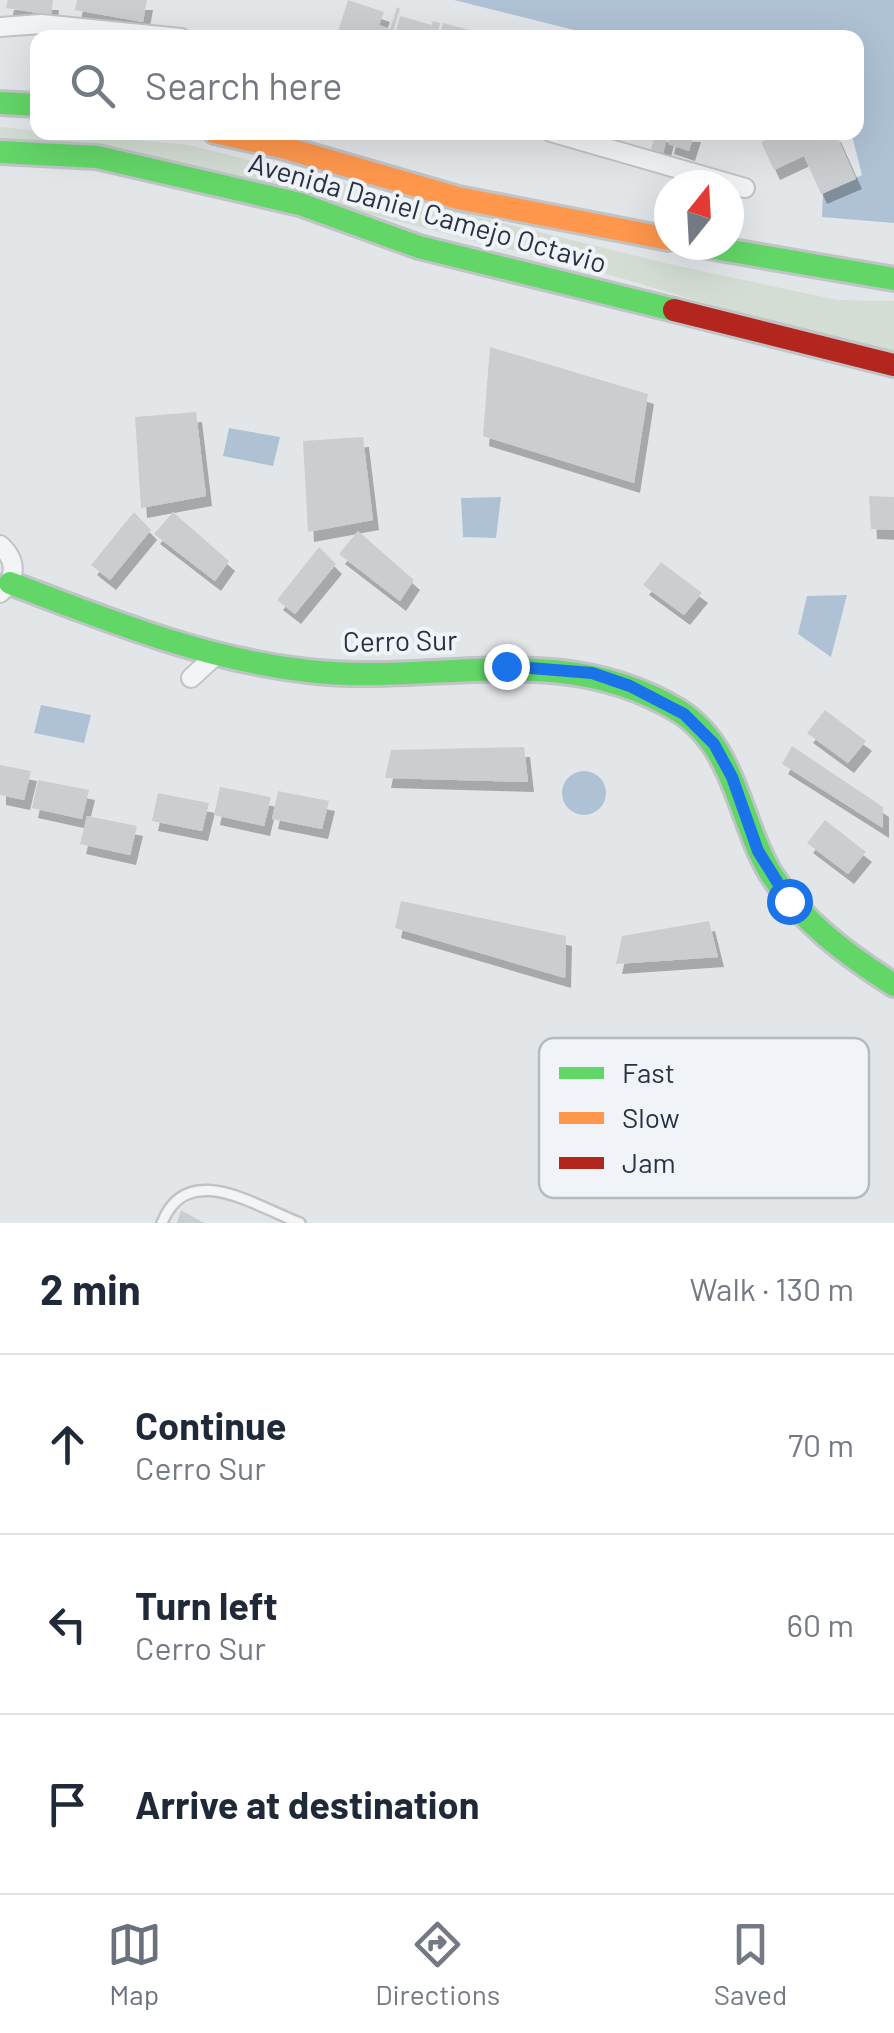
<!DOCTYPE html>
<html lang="en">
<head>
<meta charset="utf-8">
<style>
  :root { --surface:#fff; --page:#f6f6f7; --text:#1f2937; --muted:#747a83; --line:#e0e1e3; --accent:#69717d }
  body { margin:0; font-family:Barlow,sans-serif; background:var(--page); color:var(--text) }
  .compass { position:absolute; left:654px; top:170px; width:90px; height:90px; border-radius:50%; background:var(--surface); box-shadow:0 10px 40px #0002; rotate:18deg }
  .stop { position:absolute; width:30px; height:30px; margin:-22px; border:8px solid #1a73e8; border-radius:50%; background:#fff }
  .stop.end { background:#1a73e8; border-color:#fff; box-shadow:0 2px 10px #0008 }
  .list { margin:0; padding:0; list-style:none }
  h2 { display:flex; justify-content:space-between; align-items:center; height:130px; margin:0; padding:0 40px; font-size:42px }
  h2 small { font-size:32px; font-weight:400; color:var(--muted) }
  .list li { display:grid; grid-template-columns:65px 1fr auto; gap:30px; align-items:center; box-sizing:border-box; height:180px; padding:0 40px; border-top:2px solid var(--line) }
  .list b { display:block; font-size:38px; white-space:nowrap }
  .list p { margin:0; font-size:32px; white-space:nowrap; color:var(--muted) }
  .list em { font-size:32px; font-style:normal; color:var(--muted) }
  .icon { flex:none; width:55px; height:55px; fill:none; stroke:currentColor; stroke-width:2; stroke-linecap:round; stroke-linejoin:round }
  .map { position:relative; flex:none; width:894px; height:1223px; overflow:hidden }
  .search { position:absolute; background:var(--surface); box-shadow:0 10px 40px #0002; left:30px; right:30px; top:30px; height:110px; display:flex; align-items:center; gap:25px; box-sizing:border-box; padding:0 35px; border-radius:20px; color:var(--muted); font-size:38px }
  .sheet { height:670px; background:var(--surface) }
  nav { display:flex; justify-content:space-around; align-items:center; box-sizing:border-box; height:140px; border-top:2px solid var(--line); background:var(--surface); font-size:28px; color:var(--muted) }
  nav a { display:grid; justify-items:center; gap:5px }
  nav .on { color:var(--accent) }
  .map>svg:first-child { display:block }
  .green { fill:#d3ddd3 }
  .water { fill:#afc2d5 }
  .building { fill:#cbced1; filter:url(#shadow) }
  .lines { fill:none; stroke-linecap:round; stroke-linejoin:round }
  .lane-casing { stroke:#c1c4c7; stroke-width:14 }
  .street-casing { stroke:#c1c4c7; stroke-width:22 }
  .fast-casing { stroke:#c1c4c7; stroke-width:28 }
  .slow-casing { stroke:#c1c4c7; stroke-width:28 }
  .jam-casing { stroke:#c1c4c7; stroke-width:28 }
  .lane { stroke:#f2f4f5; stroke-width:9 }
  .street { stroke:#f2f4f5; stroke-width:18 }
  .fast { stroke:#63d668; stroke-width:22 }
  .slow { stroke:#ff974d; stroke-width:22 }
  .jam { stroke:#b3261e; stroke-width:22 }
  .route { stroke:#1a73e8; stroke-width:12 }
  .labels { text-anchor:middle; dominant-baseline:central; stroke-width:8; stroke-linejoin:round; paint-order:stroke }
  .street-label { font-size:28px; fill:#283243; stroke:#f0f4f8 }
  .key { fill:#f0f4f8; stroke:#b4bac2; stroke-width:2.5 }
  .key-label { font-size:28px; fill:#283243 }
</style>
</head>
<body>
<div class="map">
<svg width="894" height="1223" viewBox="0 0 894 1223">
  <defs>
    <filter id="shadow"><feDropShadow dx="6" dy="10" stdDeviation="0" flood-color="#0004"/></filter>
  </defs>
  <rect width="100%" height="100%" fill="#e3e6e9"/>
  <!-- green -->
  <path class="green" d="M0,127L188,145L669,264L837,300L894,301V351L823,338L614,276L136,155L0,148Z"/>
  <!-- water -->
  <g class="water">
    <path d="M454,0H894V223L822,217L823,194L862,175L852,136L847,133L856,132V38L602,37Z"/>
    <path d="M229,428L280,437L273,466L223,456Z"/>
    <path d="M501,497L496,538L463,537L461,498Z"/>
    <path d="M847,595L831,657L798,634L807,596Z"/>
    <path d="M41,705L91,715L84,743L34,733Z"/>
    <circle cx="584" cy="793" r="22"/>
  </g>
  <!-- building -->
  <g class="building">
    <path d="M8,0H53L51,15L6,8Z"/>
    <path d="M77,0H147L143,22L75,10Z"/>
    <path d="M348,0L384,12L379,25L390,29L397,7L400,9L391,38H336Z"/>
    <path d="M400,16L432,25L433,21L440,23L437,38H394Z"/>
    <path d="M443,23L492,36V38H439Z"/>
    <path d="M656,132H669L662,157L651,149Z"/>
    <path d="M671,132H695L689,151L668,144Z"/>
    <path d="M776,132H835L856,179L821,194L804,156L774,170L761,142L777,135Z"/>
    <path d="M490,347L648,394L634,483L483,436Z"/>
    <path d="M196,412L206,496L141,508L135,417Z"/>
    <path d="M363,437L373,520L308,532L303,441Z"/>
    <path d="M869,496L894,497V530L871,529Z"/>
    <path d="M134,512L151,530L110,580L91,565Z"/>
    <path d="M173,512L229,561L215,581L154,534Z"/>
    <path d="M358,531L414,580L400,601L339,554Z"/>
    <path d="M319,547L336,564L295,614L277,600Z"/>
    <path d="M661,562L702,593L684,615L643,585Z"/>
    <path d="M825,710L866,741L848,763L807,733Z"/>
    <path d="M792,746L883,807V828L782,764Z"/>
    <path d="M524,747L528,782L385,778L391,750Z"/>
    <path d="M0,765L31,771L24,800L0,795Z"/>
    <path d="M38,780L89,790L82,819L32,808Z"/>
    <path d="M220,787L271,797L264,826L214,815Z"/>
    <path d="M278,791L329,801L322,829L272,819Z"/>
    <path d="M158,793L209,803L202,831L152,821Z"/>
    <path d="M87,816L137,826L130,855L80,844Z"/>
    <path d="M825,820L866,852L848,874L807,843Z"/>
    <path d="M401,901L566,936L565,978L395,928Z"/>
    <path d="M709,921L718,957L616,964L622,936Z"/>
    <path d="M181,1210L204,1223H177Z"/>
  </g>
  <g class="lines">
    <defs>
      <path id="lane" d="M162,1223C187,1159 255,1206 300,1223"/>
      <g id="street">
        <path d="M0,27L41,24L181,38"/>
        <path d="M551,132L745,188"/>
        <path d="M0,545C17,560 17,578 0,593"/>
        <path d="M191,678L215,656"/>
      </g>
      <g id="fast">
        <path d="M0,103L38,105"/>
        <path d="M0,152L97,157L300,204L419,247L674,310"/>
        <path d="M697,245L894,279"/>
        <path d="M10,583C108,620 202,659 308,671C436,686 559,638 679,711C736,747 739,821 771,874C802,922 847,955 894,985"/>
      </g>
      <path id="slow" d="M215,132L282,147L458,198L669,239"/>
      <path id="jam" d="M674,310L894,365"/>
    </defs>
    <!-- lane casing -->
    <use href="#lane" class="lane-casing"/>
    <!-- street casing -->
    <use href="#street" class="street-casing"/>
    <!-- fast casing -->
    <use href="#fast" class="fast-casing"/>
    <!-- slow casing -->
    <use href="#slow" class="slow-casing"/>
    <!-- jam casing -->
    <use href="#jam" class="jam-casing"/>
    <!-- lane -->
    <use href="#lane" class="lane"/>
    <!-- street -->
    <use href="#street" class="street"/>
    <!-- fast -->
    <use href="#fast" class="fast"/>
    <!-- slow -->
    <use href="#slow" class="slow"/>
    <!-- jam -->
    <use href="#jam" class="jam"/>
  </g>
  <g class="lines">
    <!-- route -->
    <path class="route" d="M506,666L592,673L630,686L684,714L714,744L732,777L758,851L789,901"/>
  </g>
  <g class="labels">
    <!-- street labels -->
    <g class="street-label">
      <text transform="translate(428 212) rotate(16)">Avenida Daniel Camejo Octavio</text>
      <text transform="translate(400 640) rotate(-1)">Cerro Sur</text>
    </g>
  </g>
  <!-- legend -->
  <rect x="539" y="1038" width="330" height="160" rx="15" class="key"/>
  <rect x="559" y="1067" width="45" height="12" fill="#63d668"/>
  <rect x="559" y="1112" width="45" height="12" fill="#ff974d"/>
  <rect x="559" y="1157" width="45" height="12" fill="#b3261e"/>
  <g class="key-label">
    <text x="622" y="1083">Fast</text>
    <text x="622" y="1128">Slow</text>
    <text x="622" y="1173">Jam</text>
  </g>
</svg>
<svg class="compass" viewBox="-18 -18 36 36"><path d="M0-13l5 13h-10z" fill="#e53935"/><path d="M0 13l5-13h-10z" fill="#747a83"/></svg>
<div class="stop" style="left:789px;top:901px"></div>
<div class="stop end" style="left:506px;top:666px"></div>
<div class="search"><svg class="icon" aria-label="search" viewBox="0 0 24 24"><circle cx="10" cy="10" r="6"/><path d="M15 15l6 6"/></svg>Search here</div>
</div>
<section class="sheet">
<h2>2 min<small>Walk · 130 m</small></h2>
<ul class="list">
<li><svg class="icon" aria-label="ahead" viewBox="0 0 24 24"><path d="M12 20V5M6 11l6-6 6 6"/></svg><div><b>Continue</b><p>Cerro Sur</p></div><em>70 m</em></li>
<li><svg class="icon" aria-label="left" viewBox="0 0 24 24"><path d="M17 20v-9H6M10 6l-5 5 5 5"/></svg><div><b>Turn left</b><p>Cerro Sur</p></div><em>60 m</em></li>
<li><svg class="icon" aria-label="arrive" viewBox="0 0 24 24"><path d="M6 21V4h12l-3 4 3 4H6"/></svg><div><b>Arrive at destination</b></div></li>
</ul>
</section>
<nav>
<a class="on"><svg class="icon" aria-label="map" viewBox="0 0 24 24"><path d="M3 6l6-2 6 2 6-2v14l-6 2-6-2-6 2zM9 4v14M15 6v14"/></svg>Map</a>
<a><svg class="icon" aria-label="directions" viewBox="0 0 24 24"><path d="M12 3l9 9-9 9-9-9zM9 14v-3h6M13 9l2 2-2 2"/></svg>Directions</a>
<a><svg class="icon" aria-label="saved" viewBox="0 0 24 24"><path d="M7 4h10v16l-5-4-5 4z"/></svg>Saved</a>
</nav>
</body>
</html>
